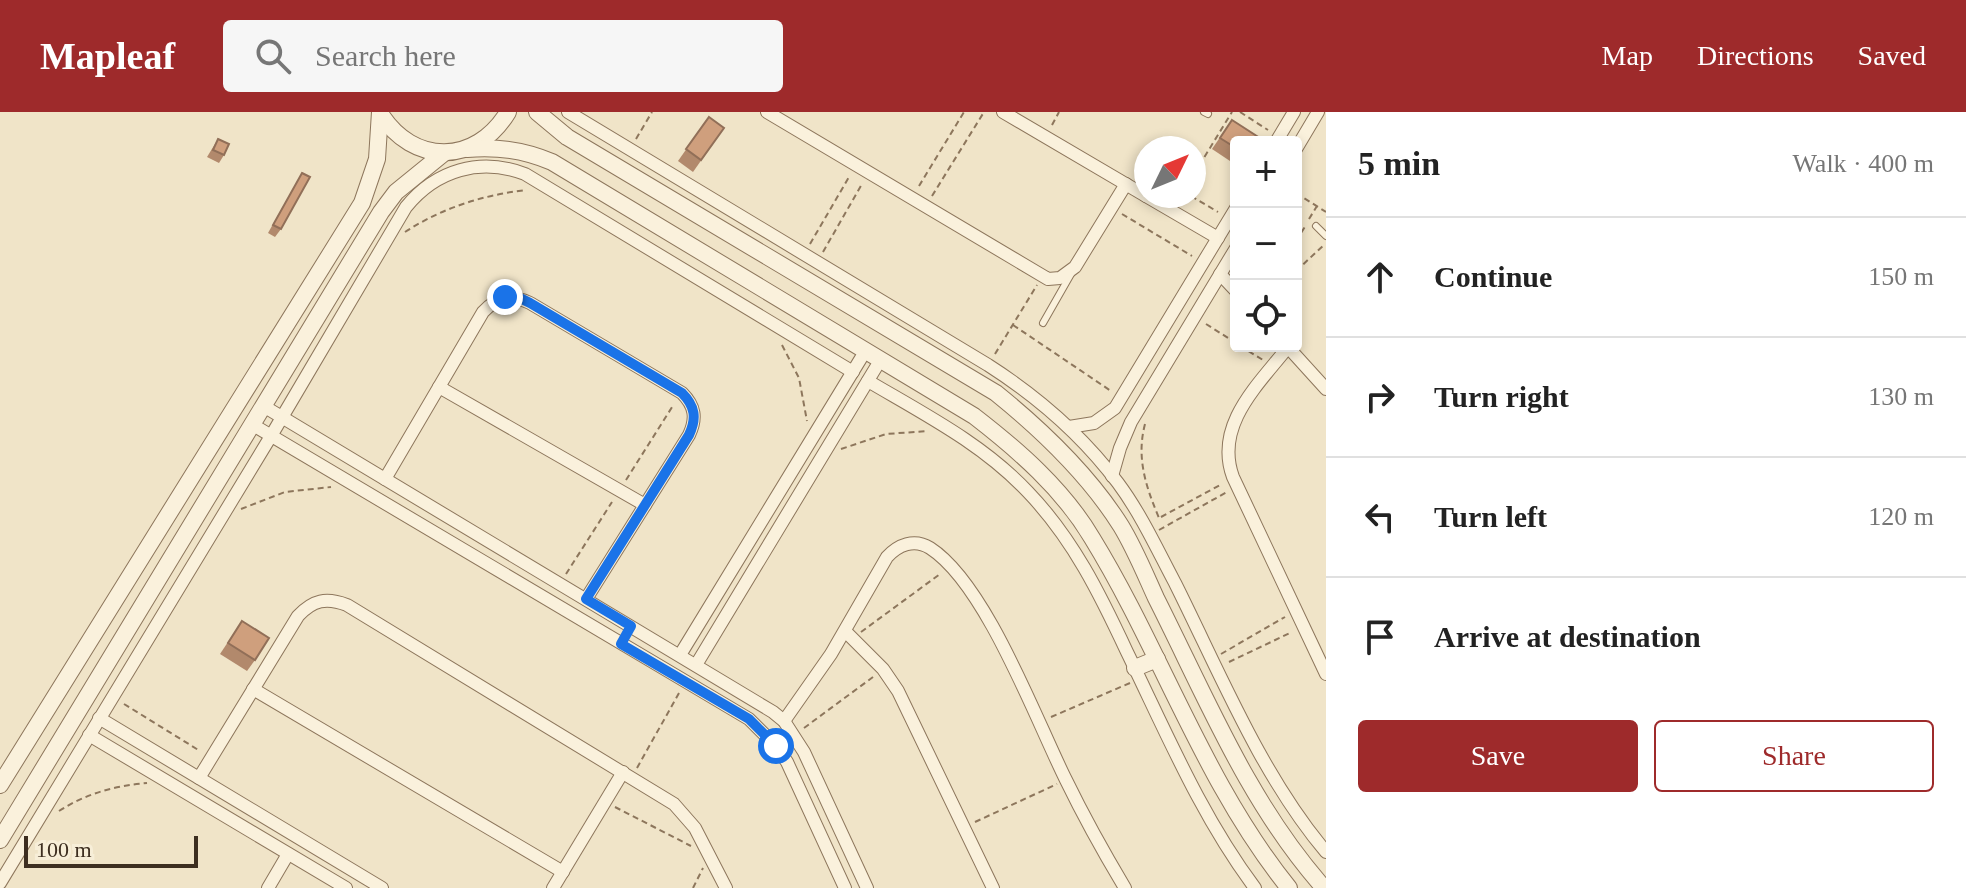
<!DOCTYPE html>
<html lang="en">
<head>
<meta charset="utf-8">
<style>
  :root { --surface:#fff; --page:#f6f6f6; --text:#222; --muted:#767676; --line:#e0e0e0; --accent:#9e2a2b }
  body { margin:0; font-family:Georgia,serif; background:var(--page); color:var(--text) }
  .controls { position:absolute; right:24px; top:24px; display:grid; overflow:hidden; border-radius:8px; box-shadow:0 4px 12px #0003 }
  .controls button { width:72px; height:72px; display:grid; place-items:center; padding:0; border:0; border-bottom:2px solid var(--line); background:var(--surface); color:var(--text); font:40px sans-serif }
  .compass { position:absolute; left:1134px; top:24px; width:72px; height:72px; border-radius:50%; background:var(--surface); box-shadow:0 4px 12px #0003; rotate:47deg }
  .scale { position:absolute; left:24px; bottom:20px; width:174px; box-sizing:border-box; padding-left:8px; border:4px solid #3d2e20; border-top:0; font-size:22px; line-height:28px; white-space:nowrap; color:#3d2e20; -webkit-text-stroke:6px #f7eed8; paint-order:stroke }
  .stop { position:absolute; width:24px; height:24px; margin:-18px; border:6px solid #1a73e8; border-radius:50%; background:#fff }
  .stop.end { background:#1a73e8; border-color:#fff; box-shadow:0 2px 8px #0008 }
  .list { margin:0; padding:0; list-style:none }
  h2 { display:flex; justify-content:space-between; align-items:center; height:104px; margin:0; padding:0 32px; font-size:34px }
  h2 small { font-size:26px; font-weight:400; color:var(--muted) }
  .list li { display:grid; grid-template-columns:52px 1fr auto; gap:24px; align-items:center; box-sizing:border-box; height:120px; padding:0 32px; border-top:2px solid var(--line) }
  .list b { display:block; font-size:30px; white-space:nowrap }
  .list em { font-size:26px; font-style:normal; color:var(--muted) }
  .actions { display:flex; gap:16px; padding:24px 32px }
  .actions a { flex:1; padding:18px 0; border:2px solid var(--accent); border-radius:8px; text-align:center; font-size:28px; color:var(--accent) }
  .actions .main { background:var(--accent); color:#fff }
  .icon { flex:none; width:44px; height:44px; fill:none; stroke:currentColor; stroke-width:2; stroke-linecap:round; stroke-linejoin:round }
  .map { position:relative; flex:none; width:1326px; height:776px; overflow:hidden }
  header { display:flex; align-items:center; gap:48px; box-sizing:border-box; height:112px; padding:0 40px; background:var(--accent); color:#fff }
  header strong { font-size:38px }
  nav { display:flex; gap:44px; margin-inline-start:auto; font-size:28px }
  .search { width:560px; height:72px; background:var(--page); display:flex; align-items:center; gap:20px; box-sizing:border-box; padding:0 28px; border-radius:8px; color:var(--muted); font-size:30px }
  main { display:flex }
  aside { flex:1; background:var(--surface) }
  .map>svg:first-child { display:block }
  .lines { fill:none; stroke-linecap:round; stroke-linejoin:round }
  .service-casing { stroke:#8d765c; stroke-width:8 }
  .minor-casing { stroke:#8d765c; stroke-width:14 }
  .tertiary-casing { stroke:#8d765c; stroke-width:18 }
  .path { stroke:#8d765c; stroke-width:2; stroke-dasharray:6 4; stroke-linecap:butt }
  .service { stroke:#faf1dc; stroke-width:6 }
  .minor { stroke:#faf1dc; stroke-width:12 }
  .tertiary { stroke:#faf1dc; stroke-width:16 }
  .wall { fill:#b2896c }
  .building { fill:#cf9f7d; stroke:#916f58; stroke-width:2 }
  .route { stroke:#1a73e8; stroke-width:10 }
</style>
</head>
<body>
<header>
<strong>Mapleaf</strong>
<div class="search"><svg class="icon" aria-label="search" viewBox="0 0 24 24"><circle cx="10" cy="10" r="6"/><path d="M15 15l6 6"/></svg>Search here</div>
<nav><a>Map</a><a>Directions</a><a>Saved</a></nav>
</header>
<main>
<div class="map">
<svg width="1326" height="776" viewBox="0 0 1326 776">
  <rect width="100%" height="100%" fill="#f0e4c8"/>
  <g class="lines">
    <defs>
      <g id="service">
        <path d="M1204,0L1208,2"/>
        <path d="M1316,114L1326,124"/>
        <path d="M1043,211L1071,162"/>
      </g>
      <g id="minor">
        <path d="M568,0L988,253C1038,285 1082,323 1118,371C1141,402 1157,437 1175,471C1220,561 1261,663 1326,740"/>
        <path d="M767,0L1048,167L1060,166L1075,155L1126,72"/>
        <path d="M1003,0L1146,84"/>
        <path d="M1276,30L1294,0"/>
        <path d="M1296,37L1318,0"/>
        <path d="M1146,84L1218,126"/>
        <path d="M1220,162L1236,179"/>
        <path d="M1287,234L1326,277"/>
        <path d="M1288,235C1258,273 1214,313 1233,365L1326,562"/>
        <path d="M868,269C924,302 983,332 1028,380C1073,427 1100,482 1127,540C1166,620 1201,704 1255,776"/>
        <path d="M439,275L645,393"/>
        <path d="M265,295L773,600L784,609L804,640L867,776"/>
        <path d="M253,313L749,607L776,634L787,650L845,776"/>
        <path d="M1069,315L1094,311L1115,296L1236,96"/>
        <path d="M1112,364L1120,336L1131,310L1236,136"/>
        <path d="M385,367L483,200C498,184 511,182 530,191L682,281C695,294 697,306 689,323L586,487"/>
        <path d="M845,519L883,557L898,579L993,776"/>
        <path d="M680,543L866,238"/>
        <path d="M696,553L881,247"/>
        <path d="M253,577L563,760"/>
        <path d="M99,606L382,776"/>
        <path d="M784,609L831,542L887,445C898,433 914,426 930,436C986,472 1036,608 1066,668C1084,705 1104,741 1125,776"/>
        <path d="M89,623L346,776"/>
        <path d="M199,666L298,504C313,488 326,485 347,493L674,692L695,716L726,776"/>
        <path d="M0,771L271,324L406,95C436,58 480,45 525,62L853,260"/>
        <path d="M268,776L288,742"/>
        <path d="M553,776L623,660"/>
      </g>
      <g id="tertiary">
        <path d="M537,0L567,25L996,281C1043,319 1089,363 1121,414C1135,437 1145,462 1156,486C1206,585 1249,692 1324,776"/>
        <path d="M380,1C413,54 476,53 508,0"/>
        <path d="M467,37C498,34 524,38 552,50L974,304C1018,338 1063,377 1092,426C1162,540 1204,671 1289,776"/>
        <path d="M1135,556L1157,547"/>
        <path d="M0,673L362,91L377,47L380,0"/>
        <path d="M0,728L381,100L396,80L444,41"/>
      </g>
    </defs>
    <!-- service casing -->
    <use href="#service" class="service-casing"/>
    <!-- minor casing -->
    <use href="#minor" class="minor-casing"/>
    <!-- tertiary casing -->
    <use href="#tertiary" class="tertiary-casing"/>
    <!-- path -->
    <g class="path">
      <path d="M1240,0L1268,18"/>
      <path d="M1052,13L1059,0"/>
      <path d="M636,27L652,0"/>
      <path d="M1194,62L1232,0"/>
      <path d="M919,74L964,0"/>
      <path d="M1296,81L1326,100"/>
      <path d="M932,84L984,0"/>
      <path d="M1191,84L1218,100"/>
      <path d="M1122,102L1192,144"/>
      <path d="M1309,107L1317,94"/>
      <path d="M405,120C442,96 483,83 526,78"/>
      <path d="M1296,129L1306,113"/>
      <path d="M810,132L849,65"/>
      <path d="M823,140L862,72"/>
      <path d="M1296,159L1325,132"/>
      <path d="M1206,212L1236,231"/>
      <path d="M1013,213L1111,279"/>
      <path d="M782,233L799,266L807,309"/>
      <path d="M1240,234L1263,248"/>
      <path d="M995,242L1037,173"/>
      <path d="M1145,312C1136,346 1146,375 1159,406"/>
      <path d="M841,337L886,322L928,319"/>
      <path d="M626,368L674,292"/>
      <path d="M241,397L285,380L331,375"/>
      <path d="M1161,405L1222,372"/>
      <path d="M1159,418L1227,380"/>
      <path d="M566,462L612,390"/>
      <path d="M861,520L940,462"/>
      <path d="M1221,542L1285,505"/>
      <path d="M1229,550L1292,520"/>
      <path d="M124,592L200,639"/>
      <path d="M1051,605L1130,571"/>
      <path d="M804,616L873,565"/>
      <path d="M637,656L679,581"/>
      <path d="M615,695L691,734"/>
      <path d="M59,699C87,681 115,674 147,671"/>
      <path d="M975,710L1057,672"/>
      <path d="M693,776L703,756"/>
    </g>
    <!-- service -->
    <use href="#service" class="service"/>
    <!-- minor -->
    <use href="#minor" class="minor"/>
    <!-- tertiary -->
    <use href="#tertiary" class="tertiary"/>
  </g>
  <!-- wall -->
  <g class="wall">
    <path d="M709,5L724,16L693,60L678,49Z"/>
    <path d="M1232,8L1236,30V53L1212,37Z"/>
    <path d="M218,27L224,43L219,51L207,45Z"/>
    <path d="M302,61L281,117L275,125L268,121Z"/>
    <path d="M242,509L255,548L247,559L220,542Z"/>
  </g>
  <!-- building -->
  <g class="building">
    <path d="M709,5L724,16L701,48L686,37Z"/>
    <path d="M1232,8L1266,30H1236V36L1220,26Z"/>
    <path d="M218,27L229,32L224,43L213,38Z"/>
    <path d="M302,61L310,65L281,117L273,113Z"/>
    <path d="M242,509L269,526L255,548L228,531Z"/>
  </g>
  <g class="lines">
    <!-- route -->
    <path class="route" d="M505,185H518L530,191L682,281C695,294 697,306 689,323L586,487L631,514L621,532L749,607L776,634"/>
  </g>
</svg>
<div class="controls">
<button>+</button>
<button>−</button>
<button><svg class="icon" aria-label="locate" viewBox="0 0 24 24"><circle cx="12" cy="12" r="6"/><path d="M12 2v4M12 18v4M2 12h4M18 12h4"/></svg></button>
</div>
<svg class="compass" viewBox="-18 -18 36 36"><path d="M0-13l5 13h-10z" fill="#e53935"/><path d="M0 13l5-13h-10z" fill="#767676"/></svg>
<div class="scale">100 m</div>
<div class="stop" style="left:776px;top:634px"></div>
<div class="stop end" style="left:505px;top:185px"></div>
</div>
<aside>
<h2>5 min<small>Walk · 400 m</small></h2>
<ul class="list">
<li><svg class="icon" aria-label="ahead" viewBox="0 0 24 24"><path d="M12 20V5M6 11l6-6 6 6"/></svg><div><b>Continue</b></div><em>150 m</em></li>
<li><svg class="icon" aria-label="right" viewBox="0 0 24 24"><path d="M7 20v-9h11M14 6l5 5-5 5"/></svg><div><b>Turn right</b></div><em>130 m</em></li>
<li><svg class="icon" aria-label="left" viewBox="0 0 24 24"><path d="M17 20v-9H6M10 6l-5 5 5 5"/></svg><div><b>Turn left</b></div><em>120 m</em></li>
<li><svg class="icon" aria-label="arrive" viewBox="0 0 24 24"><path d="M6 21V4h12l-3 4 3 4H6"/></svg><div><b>Arrive at destination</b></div></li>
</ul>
<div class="actions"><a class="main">Save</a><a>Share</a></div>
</aside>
</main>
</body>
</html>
